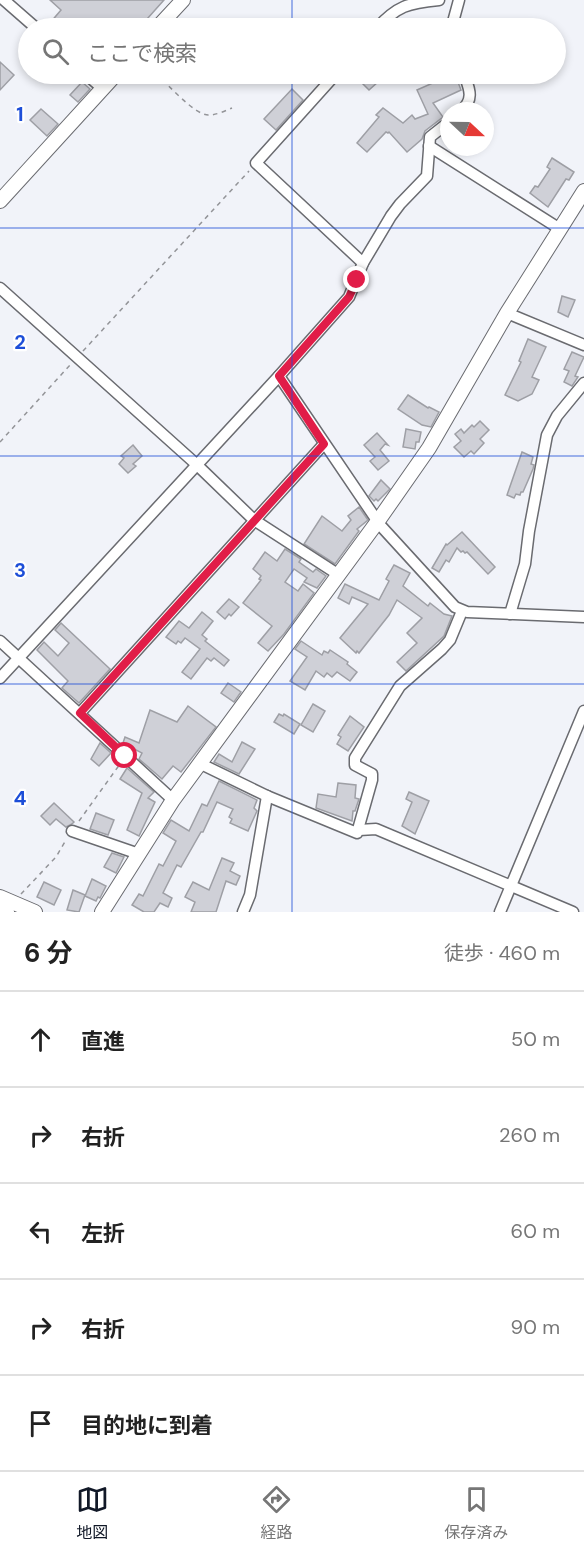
<!DOCTYPE html>
<html lang="ja">
<head>
<meta charset="utf-8">
<style>
  :root { --surface:#fff; --page:#f2f2f2; --text:#222; --muted:#767676; --line:#e0e0e0; --accent:#111827 }
  body { margin:0; font-family:"DM Sans","Noto Sans JP",sans-serif; background:var(--page); color:var(--text) }
  .compass { position:absolute; left:440px; top:102px; width:54px; height:54px; border-radius:50%; background:var(--surface); box-shadow:0 3px 9px #0003; rotate:112deg }
  .stop { position:absolute; width:18px; height:18px; margin:-14px; border:4px solid #e11d48; border-radius:50%; background:#fff }
  .stop.end { background:#e11d48; border-color:#fff; box-shadow:0 2px 6px #0008 }
  .list { margin:0; padding:0; list-style:none }
  h2 { display:flex; justify-content:space-between; align-items:center; height:78px; margin:0; padding:0 24px; font-size:26px }
  h2 small { font-size:20px; font-weight:400; color:var(--muted) }
  .list li { display:grid; grid-template-columns:39px 1fr auto; gap:18px; align-items:center; box-sizing:border-box; height:96px; padding:0 24px; border-top:2px solid var(--line) }
  .list b { display:block; font-size:22px; white-space:nowrap }
  .list em { font-size:20px; font-style:normal; color:var(--muted) }
  .icon { flex:none; width:33px; height:33px; fill:none; stroke:currentColor; stroke-width:2; stroke-linecap:round; stroke-linejoin:round }
  .map { position:relative; flex:none; width:584px; height:912px; overflow:hidden }
  .search { position:absolute; background:var(--surface); box-shadow:0 3px 9px #0003; left:18px; right:18px; top:18px; height:66px; display:flex; align-items:center; gap:15px; box-sizing:border-box; padding:0 21px; border-radius:33px; color:var(--muted); font-size:22px }
  .sheet { height:558px; background:var(--surface) }
  nav { display:flex; justify-content:space-around; align-items:center; box-sizing:border-box; height:84px; border-top:2px solid var(--line); background:var(--surface); font-size:16px; color:var(--muted) }
  nav a { display:grid; justify-items:center; gap:3px }
  nav .on { color:var(--accent) }
  .map>svg:first-child { display:block }
  .building { fill:#cfd0d7; stroke:#9e9fa5; stroke-width:1.5 }
  .lines { fill:none; stroke-linecap:round; stroke-linejoin:round }
  .minor-casing { stroke:#6a6b70; stroke-width:13 }
  .tertiary-casing { stroke:#6a6b70; stroke-width:16 }
  .path { stroke:#939498; stroke-width:1.5; stroke-dasharray:4.5 4.5; stroke-linecap:butt }
  .minor { stroke:#fff; stroke-width:10 }
  .tertiary { stroke:#fff; stroke-width:14 }
  .route { stroke:#e11d48; stroke-width:8 }
  .grid { fill:none; stroke:#1d4ed8; stroke-width:1.5; stroke-opacity:0.55 }
  .grid-label { font-size:20px; text-anchor:middle; font-weight:bold; fill:#1d4ed8; stroke:#fff; stroke-width:4.5; stroke-linejoin:round; paint-order:stroke }
</style>
</head>
<body>
<div class="map">
<svg width="584" height="912" viewBox="0 0 584 912">
  <rect width="100%" height="100%" fill="#f1f3f9"/>
  <!-- building -->
  <g class="building">
    <path d="M50,0H164L139,28H56L50,23L61,10Z"/>
    <path d="M0,62L14,75L0,90Z"/>
    <path d="M353,74H376L379,81L369,90Z"/>
    <path d="M453,74H455L461,90L433,103L443,117L425,131L422,139L407,152L389,132L388,133L386,132L367,152L357,143L379,117L376,115L383,108L403,123L412,115L415,119L428,114L417,90L433,83L431,79L438,76L440,80Z"/>
    <path d="M82,82L90,89L78,102L70,95Z"/>
    <path d="M292,89L303,100L276,130L264,119Z"/>
    <path d="M41,109L58,124L47,136L30,120Z"/>
    <path d="M552,158L574,172L569,180L566,179L548,207L530,193L535,186L538,187L550,169L547,167Z"/>
    <path d="M562,296L575,300L568,317L558,312Z"/>
    <path d="M528,339L546,347L532,377L539,380L532,394L518,401L505,395L521,362L519,361Z"/>
    <path d="M572,352L584,357L575,376L578,377L572,386L564,382L569,371L564,369Z"/>
    <path d="M408,395L428,408L429,407L439,412L431,427L422,425L398,409Z"/>
    <path d="M480,421L489,430L480,439L484,443L474,454L471,451L464,457L454,447L461,441L455,434L461,429L464,433L472,425L474,427Z"/>
    <path d="M406,429L421,432L419,442H416L415,449L403,447Z"/>
    <path d="M377,433L388,445L385,444L380,450L389,461L378,470L370,461L375,457L364,445Z"/>
    <path d="M133,445L142,456L133,464L136,466L128,473L119,464L124,458L121,456Z"/>
    <path d="M522,452L533,457L531,464L534,465L533,469L523,492H521L520,495L516,494L514,498L507,495Z"/>
    <path d="M381,480L390,489L378,501L376,499L374,501L369,496Z"/>
    <path d="M359,507L368,520L357,529L359,531L335,564L304,544L322,516L342,531L351,520L348,516Z"/>
    <path d="M462,532L495,567L488,574L467,552L465,553L463,551L461,552L457,548L449,562L446,560L439,572L432,568L446,544L447,545Z"/>
    <path d="M285,549L301,559L299,562L313,572L316,569L326,576L317,588L304,582L307,578L294,569L285,582L298,591L303,584L314,593L284,634L268,651L258,643L272,626L243,603L261,580L259,579L261,576L253,569L265,552L277,561Z"/>
    <path d="M394,565L410,573L403,586L428,606L430,603L444,614L452,616L444,636L406,671L397,662L417,643L407,633L422,618L397,600L389,615L359,653L357,651L356,653L340,638L368,604L352,597L349,604L338,598L345,584L379,600L389,581L386,579Z"/>
    <path d="M229,599L239,607L231,616L229,614L225,619L217,612Z"/>
    <path d="M202,612L213,621L202,635L207,639L205,641L229,660L224,666L214,658L211,661L207,658L191,679L182,672L200,649L185,638L181,643L178,641L176,644L166,637L179,621L189,628Z"/>
    <path d="M61,623L110,669L79,703L62,688L68,681L37,650L44,642L58,656L69,643L55,630Z"/>
    <path d="M301,641L322,655L324,651L328,653L330,650L348,662L347,664L357,672L350,681L337,672L332,677L327,673L324,677L316,671L305,690L290,681L307,657L295,649Z"/>
    <path d="M228,683L241,692L234,702L221,693Z"/>
    <path d="M313,704L325,711L313,732L301,725Z"/>
    <path d="M188,706L216,727L181,772L173,766L162,779L139,759L142,753L123,743L125,737L139,743L150,710L177,722Z"/>
    <path d="M279,714L283,716L284,714L300,724L294,734L274,722Z"/>
    <path d="M350,716L364,727L348,751L337,744L341,737L338,735Z"/>
    <path d="M242,742L255,749L239,774L214,762L219,754L232,762Z"/>
    <path d="M100,743L111,753L99,766L91,759Z"/>
    <path d="M127,768L154,792L148,798L155,802L139,836L127,830L142,793L120,779Z"/>
    <path d="M219,781L257,800L254,808L257,811L248,831L230,823L232,819L229,817L233,809L217,802L203,832H201L181,867L177,865L163,893L172,898L168,907L160,903L154,912H144L132,905L139,894L143,896L159,864L163,866L176,841L163,833L171,820L189,831L202,804L207,806Z"/>
    <path d="M338,783L356,785L355,798L359,799L355,811H353L352,821L316,808L318,794L336,797Z"/>
    <path d="M409,792L429,801L415,834L402,826L412,802L406,799Z"/>
    <path d="M54,803L74,822L72,824L66,827L56,819L50,825L41,816Z"/>
    <path d="M96,813L114,820L108,835L90,829Z"/>
    <path d="M112,853L124,857L116,873L104,867Z"/>
    <path d="M222,858L234,863L230,871L240,876L236,885L226,881L216,912H191L195,902L185,897L193,882L209,890Z"/>
    <path d="M92,879L106,886L100,898L98,897L96,901L85,896Z"/>
    <path d="M44,882L61,890L54,905L37,897Z"/>
    <path d="M73,890L85,895L79,912L67,910Z"/>
  </g>
  <g class="lines">
    <defs>
      <g id="minor">
        <path d="M4,0L36,28"/>
        <path d="M377,28C397,6 408,3 439,0"/>
        <path d="M453,28V22L459,0"/>
        <path d="M86,74L102,88"/>
        <path d="M336,74L256,163L363,263"/>
        <path d="M383,74L386,77L393,74"/>
        <path d="M461,111C475,99 469,88 464,74"/>
        <path d="M429,146L560,229"/>
        <path d="M0,288L196,464L254,520L339,575"/>
        <path d="M507,313L584,345"/>
        <path d="M279,376L380,525L455,607L467,612L584,617"/>
        <path d="M510,614L525,564L529,531L547,435L557,416L584,383"/>
        <path d="M0,641L173,800"/>
        <path d="M0,678L279,376L349,297L363,263L391,216L400,204L427,176L430,137L449,122"/>
        <path d="M80,713L324,444"/>
        <path d="M201,764L267,796L357,833L372,780V774L355,765V758L400,686L442,649L450,640L462,611"/>
        <path d="M359,830L376,829L573,912"/>
        <path d="M72,831L139,854"/>
        <path d="M243,912L250,895L267,796"/>
        <path d="M500,912L584,711"/>
      </g>
      <g id="tertiary">
        <path d="M157,28L183,0"/>
        <path d="M0,201L116,74"/>
        <path d="M0,897L35,912"/>
        <path d="M0,909L7,912"/>
        <path d="M102,912L173,800L378,521L429,448L507,313L584,191"/>
      </g>
    </defs>
    <!-- minor casing -->
    <use href="#minor" class="minor-casing"/>
    <!-- tertiary casing -->
    <use href="#tertiary" class="tertiary-casing"/>
    <!-- path -->
    <g class="path">
      <path d="M156,74C167,83 195,116 209,115C216,115 225,111 232,108"/>
      <path d="M83,351L249,171"/>
      <path d="M0,442L70,365"/>
      <path d="M79,821L120,764"/>
      <path d="M21,894L56,857L66,840"/>
    </g>
    <!-- minor -->
    <use href="#minor" class="minor"/>
    <!-- tertiary -->
    <use href="#tertiary" class="tertiary"/>
  </g>
  <g class="lines">
    <!-- route -->
    <path class="route" d="M125,756L80,713L324,444L279,376L349,297L357,280"/>
  </g>
  <!-- grid -->
  <path class="grid" d="M292,0V28M292,74V912M0,228H584M0,456H584M0,684H584"/>
  <g class="grid-label">
    <text x="20" y="121">1</text>
    <text x="20" y="349">2</text>
    <text x="20" y="577">3</text>
    <text x="20" y="805">4</text>
  </g>
</svg>
<svg class="compass" viewBox="-18 -18 36 36"><path d="M0-13l5 13h-10z" fill="#e53935"/><path d="M0 13l5-13h-10z" fill="#767676"/></svg>
<div class="stop" style="left:125px;top:756px"></div>
<div class="stop end" style="left:357px;top:280px"></div>
<div class="search"><svg class="icon" aria-label="search" viewBox="0 0 24 24"><circle cx="10" cy="10" r="6"/><path d="M15 15l6 6"/></svg>ここで検索</div>
</div>
<section class="sheet">
<h2>6 分<small>徒歩 · 460 m</small></h2>
<ul class="list">
<li><svg class="icon" aria-label="ahead" viewBox="0 0 24 24"><path d="M12 20V5M6 11l6-6 6 6"/></svg><div><b>直進</b></div><em>50 m</em></li>
<li><svg class="icon" aria-label="right" viewBox="0 0 24 24"><path d="M7 20v-9h11M14 6l5 5-5 5"/></svg><div><b>右折</b></div><em>260 m</em></li>
<li><svg class="icon" aria-label="left" viewBox="0 0 24 24"><path d="M17 20v-9H6M10 6l-5 5 5 5"/></svg><div><b>左折</b></div><em>60 m</em></li>
<li><svg class="icon" aria-label="right" viewBox="0 0 24 24"><path d="M7 20v-9h11M14 6l5 5-5 5"/></svg><div><b>右折</b></div><em>90 m</em></li>
<li><svg class="icon" aria-label="arrive" viewBox="0 0 24 24"><path d="M6 21V4h12l-3 4 3 4H6"/></svg><div><b>目的地に到着</b></div></li>
</ul>
</section>
<nav>
<a class="on"><svg class="icon" aria-label="map" viewBox="0 0 24 24"><path d="M3 6l6-2 6 2 6-2v14l-6 2-6-2-6 2zM9 4v14M15 6v14"/></svg>地図</a>
<a><svg class="icon" aria-label="directions" viewBox="0 0 24 24"><path d="M12 3l9 9-9 9-9-9zM9 14v-3h6M13 9l2 2-2 2"/></svg>経路</a>
<a><svg class="icon" aria-label="saved" viewBox="0 0 24 24"><path d="M7 4h10v16l-5-4-5 4z"/></svg>保存済み</a>
</nav>
</body>
</html>
